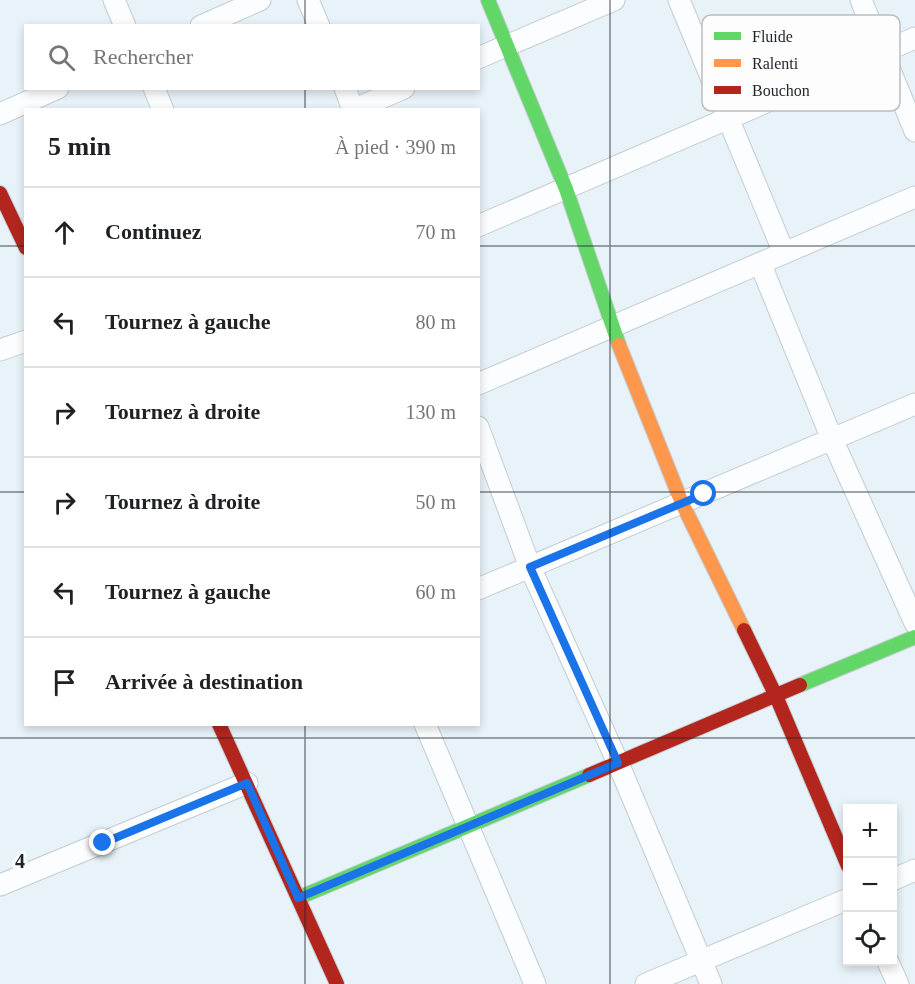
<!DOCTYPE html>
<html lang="fr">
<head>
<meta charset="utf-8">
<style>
  :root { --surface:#fff; --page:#f6f6f6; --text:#202124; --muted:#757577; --line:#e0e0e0 }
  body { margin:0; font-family:"Times New Roman",serif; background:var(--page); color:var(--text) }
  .controls { position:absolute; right:18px; bottom:18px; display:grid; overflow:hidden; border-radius:0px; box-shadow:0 3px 9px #0003 }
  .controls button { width:54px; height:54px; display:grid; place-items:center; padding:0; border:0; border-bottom:2px solid var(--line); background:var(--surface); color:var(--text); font:30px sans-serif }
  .stop { position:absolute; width:18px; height:18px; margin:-14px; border:4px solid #1a73e8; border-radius:50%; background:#fff }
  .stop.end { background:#1a73e8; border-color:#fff; box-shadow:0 2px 6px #0008 }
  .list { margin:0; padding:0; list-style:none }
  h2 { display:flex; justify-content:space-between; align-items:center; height:78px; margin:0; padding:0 24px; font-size:26px }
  h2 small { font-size:20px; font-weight:400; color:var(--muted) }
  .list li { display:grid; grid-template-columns:39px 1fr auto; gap:18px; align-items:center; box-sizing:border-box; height:90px; padding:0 24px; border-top:2px solid var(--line) }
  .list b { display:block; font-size:22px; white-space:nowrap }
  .list em { font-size:20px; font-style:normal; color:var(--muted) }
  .icon { flex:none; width:33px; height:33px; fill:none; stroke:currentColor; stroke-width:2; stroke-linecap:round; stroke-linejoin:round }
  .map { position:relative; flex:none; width:915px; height:984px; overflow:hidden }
  .search { position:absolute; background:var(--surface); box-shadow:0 3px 9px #0003; left:24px; top:24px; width:456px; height:66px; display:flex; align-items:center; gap:15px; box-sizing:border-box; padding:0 21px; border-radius:0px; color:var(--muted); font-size:22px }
  .panel { position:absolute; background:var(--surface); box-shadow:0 3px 9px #0003; left:24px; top:108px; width:456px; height:618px; border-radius:0px }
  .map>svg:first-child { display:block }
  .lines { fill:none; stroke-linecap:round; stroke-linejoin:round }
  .street-casing { stroke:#c3ccd1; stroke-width:23 }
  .fast-casing { stroke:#c3ccd1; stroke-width:16 }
  .slow-casing { stroke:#c3ccd1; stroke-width:16 }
  .jam-casing { stroke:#c3ccd1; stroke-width:16 }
  .street { stroke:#fcfdfe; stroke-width:21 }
  .fast { stroke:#63d668; stroke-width:14 }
  .slow { stroke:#ff974d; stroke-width:14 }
  .jam { stroke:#b3261e; stroke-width:14 }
  .route { stroke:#1a73e8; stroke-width:8 }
  .grid { fill:none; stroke:#1d242a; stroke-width:1.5; stroke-opacity:0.55 }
  .key { fill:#fdfdfd; stroke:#babcbe; stroke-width:1.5 }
  .key-label { font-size:16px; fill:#1d242a }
  .grid-label { font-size:20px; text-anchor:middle; font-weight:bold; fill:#1d242a; stroke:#fdfdfd; stroke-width:6; stroke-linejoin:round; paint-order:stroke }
</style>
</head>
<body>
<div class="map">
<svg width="915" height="984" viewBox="0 0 915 984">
  <rect width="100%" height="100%" fill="#e8f2f9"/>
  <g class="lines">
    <defs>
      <g id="street">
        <path d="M114,0L125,26"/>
        <path d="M308,0L319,26"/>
        <path d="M679,0L784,253"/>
        <path d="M861,0L915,131"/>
        <path d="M201,26L260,0"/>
        <path d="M478,58L614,0"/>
        <path d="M154,88L163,110"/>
        <path d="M345,88L353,110"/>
        <path d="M353,110L404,88"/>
        <path d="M0,114L58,88"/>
        <path d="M478,226L915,38"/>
        <path d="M760,263L832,439L915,623"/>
        <path d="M0,350L26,341"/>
        <path d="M478,384L915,197"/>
        <path d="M478,427L530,567L618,763L711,984"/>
        <path d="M478,589L915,404"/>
        <path d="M425,724L535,984"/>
        <path d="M892,880L915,870"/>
        <path d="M0,885L247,783"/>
        <path d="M888,962L898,984"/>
        <path d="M646,984L848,899"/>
      </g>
      <g id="fast">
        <path d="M488,0L566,189L619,345"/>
        <path d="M800,685L915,637"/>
        <path d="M298,898L589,775"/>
      </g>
      <path id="slow" d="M619,345L682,503L744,630"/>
      <g id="jam">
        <path d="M0,193L26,248"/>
        <path d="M744,630L776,696L848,866"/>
        <path d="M219,724L337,984"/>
        <path d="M589,775L800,685"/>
      </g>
    </defs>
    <!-- street casing -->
    <use href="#street" class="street-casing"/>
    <!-- fast casing -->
    <use href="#fast" class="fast-casing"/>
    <!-- slow casing -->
    <use href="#slow" class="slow-casing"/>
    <!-- jam casing -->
    <use href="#jam" class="jam-casing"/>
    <!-- street -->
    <use href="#street" class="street"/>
    <!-- fast -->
    <use href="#fast" class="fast"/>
    <!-- slow -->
    <use href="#slow" class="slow"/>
    <!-- jam -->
    <use href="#jam" class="jam"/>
  </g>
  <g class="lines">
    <!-- route -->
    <path class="route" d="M103,843L247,783L298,898L618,763L530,567L704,494"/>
  </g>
  <!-- grid -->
  <path class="grid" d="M305,0V26M610,0V984M305,88V110M0,246H26M478,246H915M0,492H26M478,492H915M305,724V984M0,738H915"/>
  <!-- legend -->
  <rect x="702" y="15" width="198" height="96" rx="9" class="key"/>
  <rect x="714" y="32" width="27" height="8" fill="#63d668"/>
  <rect x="714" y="59" width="27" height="8" fill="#ff974d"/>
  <rect x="714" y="86" width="27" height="8" fill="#b3261e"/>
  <g class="key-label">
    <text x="752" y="42">Fluide</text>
    <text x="752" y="69">Ralenti</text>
    <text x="752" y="96">Bouchon</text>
  </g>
  <g class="grid-label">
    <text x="20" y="868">4</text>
  </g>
</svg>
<div class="controls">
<button>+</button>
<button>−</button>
<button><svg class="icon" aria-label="locate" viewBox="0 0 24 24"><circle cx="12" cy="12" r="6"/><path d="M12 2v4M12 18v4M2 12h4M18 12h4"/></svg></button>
</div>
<div class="stop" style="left:704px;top:494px"></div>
<div class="stop end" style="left:103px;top:843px"></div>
<div class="search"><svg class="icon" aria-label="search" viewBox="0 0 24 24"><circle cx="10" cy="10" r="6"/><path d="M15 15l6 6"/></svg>Rechercher</div>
<section class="panel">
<h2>5 min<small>À pied · 390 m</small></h2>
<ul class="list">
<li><svg class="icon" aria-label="ahead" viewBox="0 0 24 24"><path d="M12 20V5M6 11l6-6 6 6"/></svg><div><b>Continuez</b></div><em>70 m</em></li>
<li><svg class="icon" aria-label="left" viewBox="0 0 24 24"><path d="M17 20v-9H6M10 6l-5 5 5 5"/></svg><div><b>Tournez à gauche</b></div><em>80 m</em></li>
<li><svg class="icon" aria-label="right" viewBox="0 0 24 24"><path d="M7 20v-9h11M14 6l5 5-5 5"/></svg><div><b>Tournez à droite</b></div><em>130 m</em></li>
<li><svg class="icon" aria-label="right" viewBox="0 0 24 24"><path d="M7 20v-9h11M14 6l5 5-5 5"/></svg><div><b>Tournez à droite</b></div><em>50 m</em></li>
<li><svg class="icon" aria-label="left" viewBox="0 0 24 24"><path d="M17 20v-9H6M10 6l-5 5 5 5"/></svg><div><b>Tournez à gauche</b></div><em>60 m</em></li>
<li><svg class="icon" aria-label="arrive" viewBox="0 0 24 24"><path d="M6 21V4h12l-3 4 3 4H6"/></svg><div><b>Arrivée à destination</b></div></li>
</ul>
</section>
</div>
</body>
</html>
